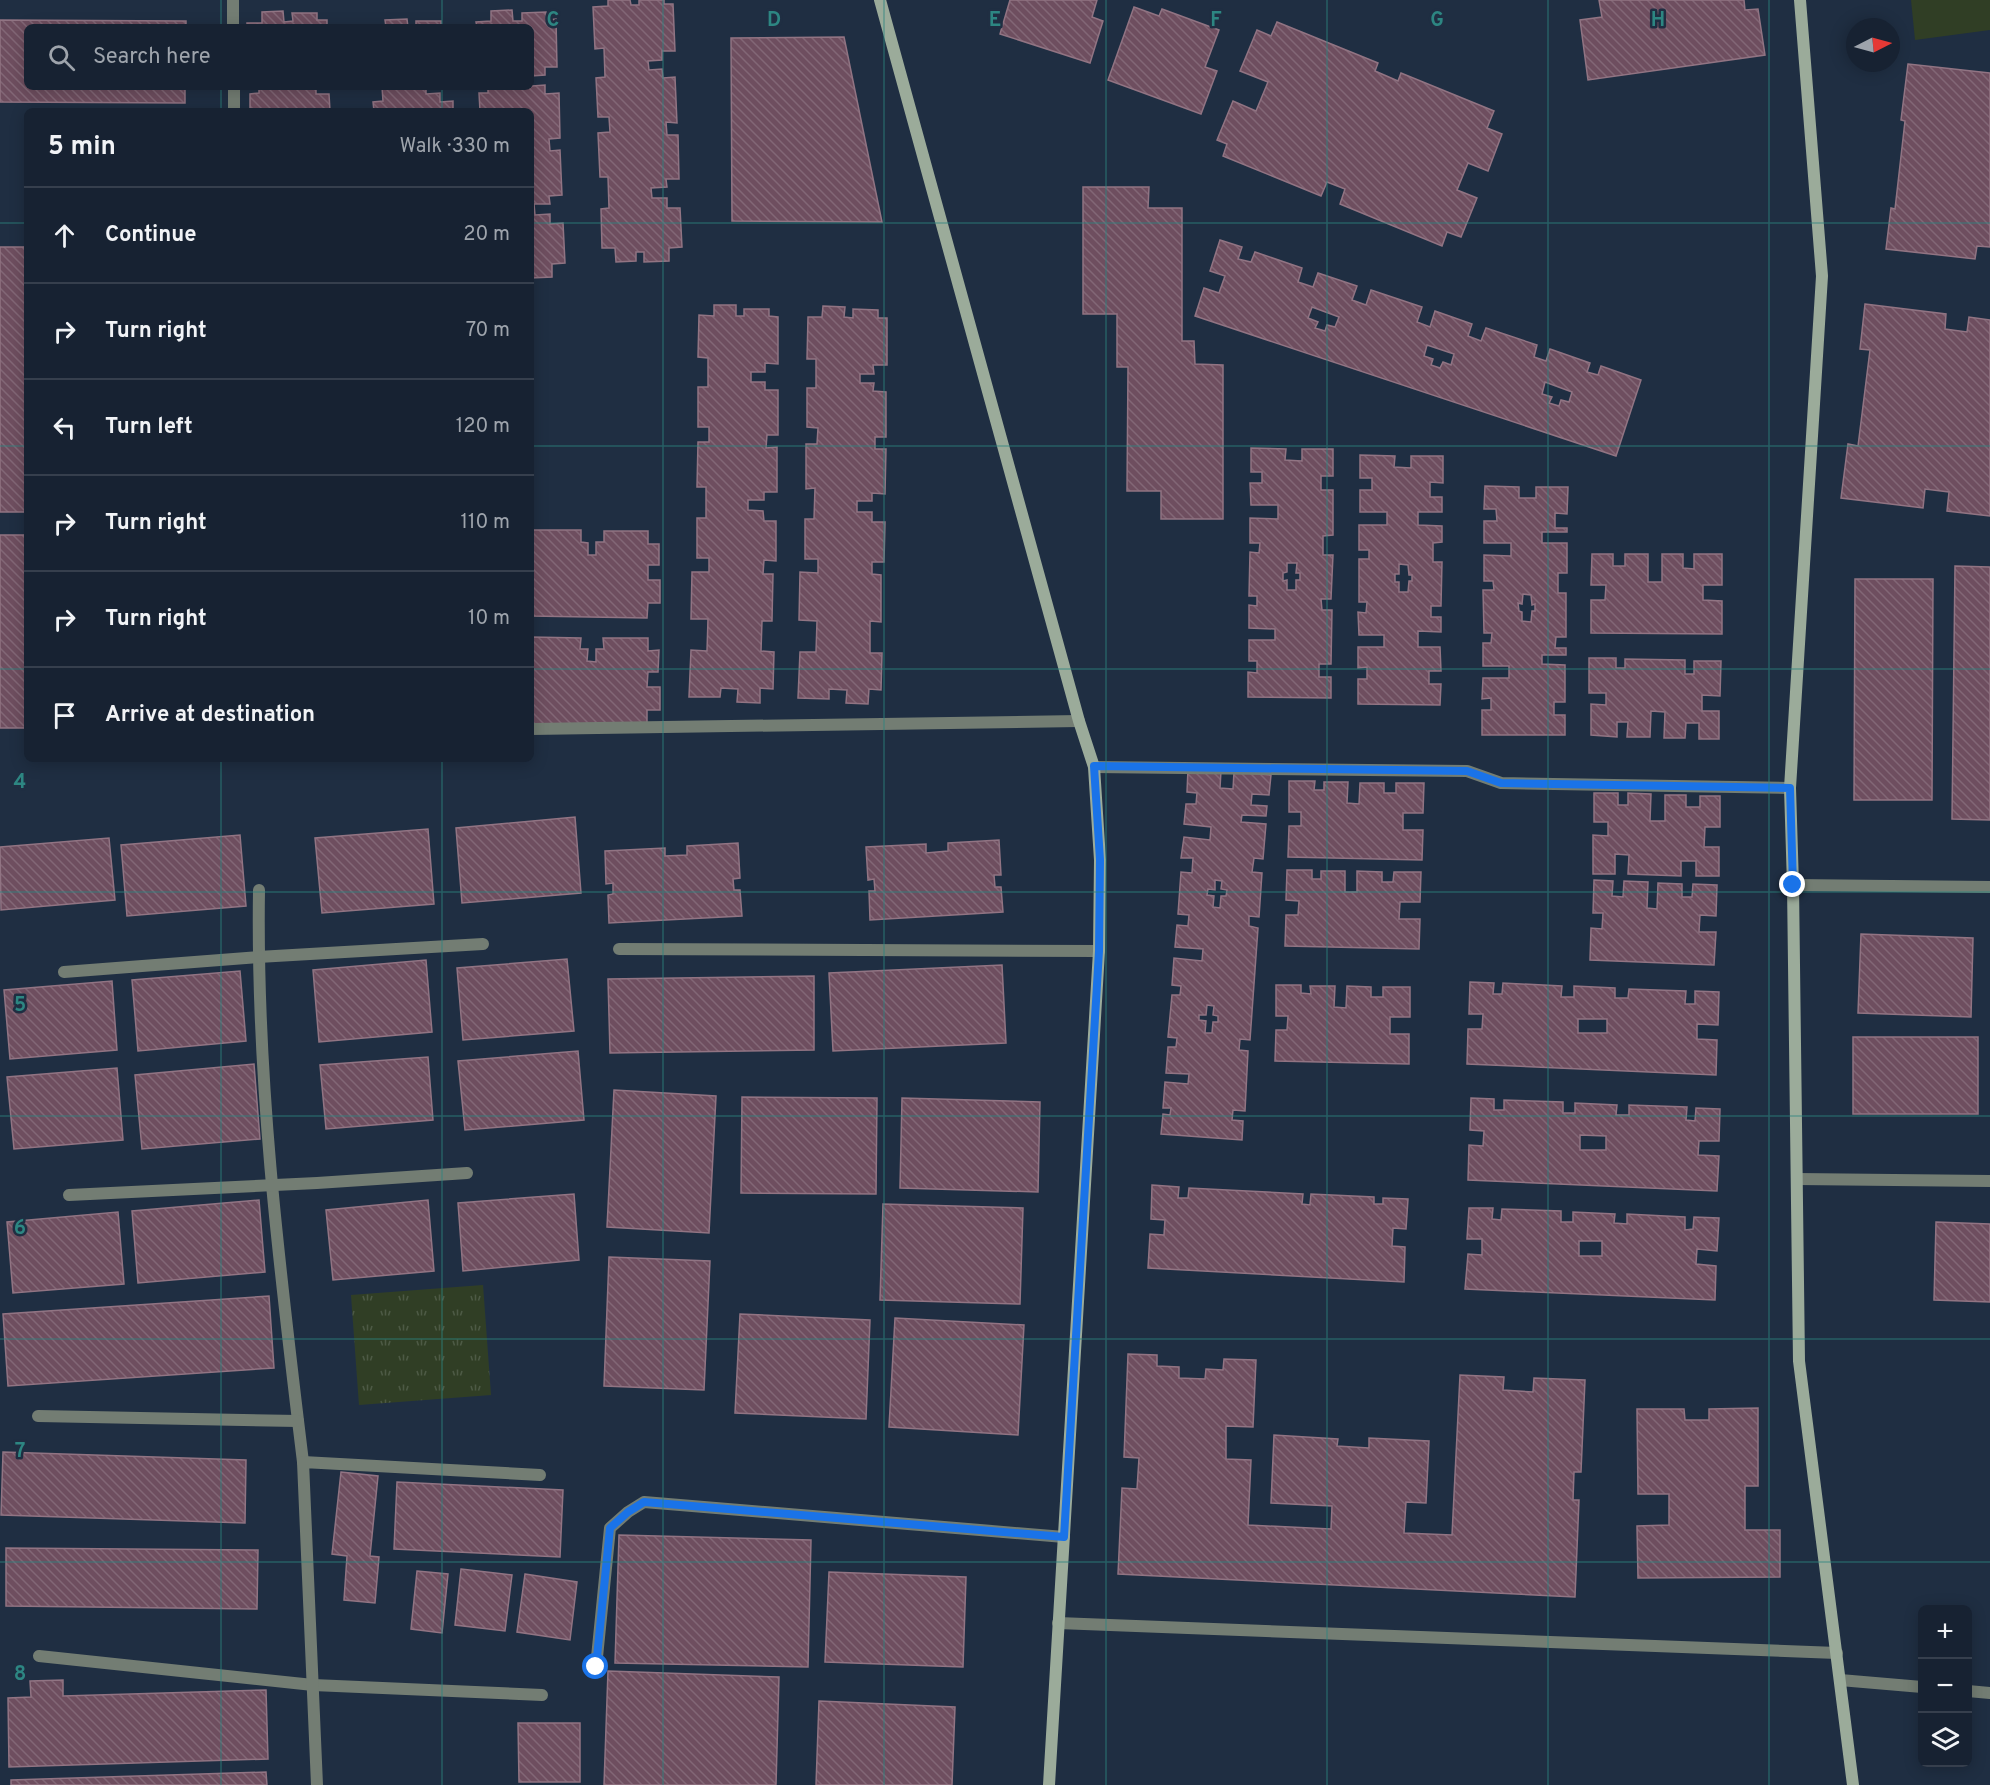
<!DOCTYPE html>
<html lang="en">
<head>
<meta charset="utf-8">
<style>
  :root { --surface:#172232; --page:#202a3a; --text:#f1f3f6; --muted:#9ea4ac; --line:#363f4d }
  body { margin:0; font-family:Overpass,sans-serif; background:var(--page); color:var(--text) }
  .controls { position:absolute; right:18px; bottom:18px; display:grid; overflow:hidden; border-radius:9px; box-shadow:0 3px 15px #0003 }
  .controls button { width:54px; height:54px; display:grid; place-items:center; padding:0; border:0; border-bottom:2px solid var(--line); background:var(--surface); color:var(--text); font:30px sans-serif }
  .compass { position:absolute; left:1846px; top:18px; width:54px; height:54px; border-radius:50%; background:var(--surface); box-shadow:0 3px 15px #0003; rotate:84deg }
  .stop { position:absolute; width:18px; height:18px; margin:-14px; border:4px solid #1a73e8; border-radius:50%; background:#fff }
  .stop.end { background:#1a73e8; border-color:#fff; box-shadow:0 2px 6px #0008 }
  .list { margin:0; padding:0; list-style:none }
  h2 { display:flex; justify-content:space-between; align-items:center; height:78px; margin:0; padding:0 24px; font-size:26px }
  h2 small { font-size:20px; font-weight:400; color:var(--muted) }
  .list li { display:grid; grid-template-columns:39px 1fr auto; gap:18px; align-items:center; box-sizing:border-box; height:96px; padding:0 24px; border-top:2px solid var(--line) }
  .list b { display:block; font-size:22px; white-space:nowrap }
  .list em { font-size:20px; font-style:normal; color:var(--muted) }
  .icon { flex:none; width:33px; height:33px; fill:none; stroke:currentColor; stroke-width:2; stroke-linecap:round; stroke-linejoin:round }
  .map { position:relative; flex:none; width:1990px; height:1785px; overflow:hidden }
  .search { position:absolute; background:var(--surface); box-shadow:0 3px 15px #0003; left:24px; top:24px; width:510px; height:66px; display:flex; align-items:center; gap:15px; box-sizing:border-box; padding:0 21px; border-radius:9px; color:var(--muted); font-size:22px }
  .panel { position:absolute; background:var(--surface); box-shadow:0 3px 15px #0003; left:24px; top:108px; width:510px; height:654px; border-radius:9px }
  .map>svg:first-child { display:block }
  .grass { fill:url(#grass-tufts) }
  .park { fill:#303e25 }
  .building { fill:url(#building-back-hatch); stroke:#917483; stroke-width:1.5; fill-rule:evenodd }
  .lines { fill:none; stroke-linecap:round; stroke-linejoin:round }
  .street { stroke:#737d73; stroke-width:12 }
  .secondary { stroke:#9bab9a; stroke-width:12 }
  .route { stroke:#1a73e8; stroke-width:8 }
  .grid { fill:none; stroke:#2d8682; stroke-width:1.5; stroke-opacity:0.55 }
  .grid-label { font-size:20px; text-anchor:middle; font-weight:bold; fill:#2d8682; stroke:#1f2e42; stroke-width:5; stroke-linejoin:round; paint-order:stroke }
</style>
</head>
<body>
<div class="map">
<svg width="1990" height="1785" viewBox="0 0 1990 1785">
  <defs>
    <pattern id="grass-tufts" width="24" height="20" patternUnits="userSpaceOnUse" patternTransform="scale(1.5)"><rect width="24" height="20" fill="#303e25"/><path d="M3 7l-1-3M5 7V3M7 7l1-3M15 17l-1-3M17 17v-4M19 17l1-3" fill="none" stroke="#4d5a45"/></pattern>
    <pattern id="building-back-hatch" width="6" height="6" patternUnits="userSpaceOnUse" patternTransform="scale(1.5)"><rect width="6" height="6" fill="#6e4e5f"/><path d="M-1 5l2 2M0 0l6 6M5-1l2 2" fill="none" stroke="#826776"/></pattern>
  </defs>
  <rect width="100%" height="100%" fill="#1f2e42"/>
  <!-- grass -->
  <path class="grass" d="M483,1285L491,1395L359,1405L351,1295Z"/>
  <!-- park -->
  <path class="park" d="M1911,0H1990V30L1915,40Z"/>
  <!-- building -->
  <g class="building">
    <path d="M608,0H630L631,5H639V0H664V4H673L675,51H662V60L648,61L649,70L662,69L663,78L675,77L677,123L666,122L667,135H678L679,179H666L667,187L651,188L652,198H667V208H680L682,247L669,248V261L644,262V252H636V261L616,262L615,248H602L601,209L609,208L608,177H600L598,133L610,132L609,117H598L596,78L605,77L604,48L595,49L593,7L608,6Z"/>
    <path d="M1010,0H1097L1092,17L1103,21L1090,63L1000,34Z"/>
    <path d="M1599,0H1744L1745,10L1758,9L1765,55L1588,80L1580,20L1602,17Z"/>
    <path d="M1134,7L1159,16L1162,9L1219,30L1205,67L1217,71L1201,114L1108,80Z"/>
    <path d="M512,10L513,21H522V13L546,12V20L556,19L557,67H545V75L531,76L532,86L545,85V94L559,93L560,138L549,139L550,151L560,150L562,195L549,196L550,204H534L535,215L550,214V224L563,223L565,263L552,264V277L531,278V111H480L479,93H488V87H531V27H477L476,22L491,21V11Z"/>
    <path d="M283,11L284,22L293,21L292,13H317V20H327V27H247V23H262V12Z"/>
    <path d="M407,19L408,27H386L385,20Z"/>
    <path d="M0,20L186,21V27H27V87H185V103L0,102Z"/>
    <rect x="416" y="21" width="25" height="6"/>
    <path d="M1277,22L1378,63L1375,71L1398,81L1401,73L1494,111L1487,128L1502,134L1488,171L1468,163L1457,190L1477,198L1461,237L1447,232L1442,246L1340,204L1345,189L1327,182L1321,196L1223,156L1227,144L1217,140L1233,101L1256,111L1268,82L1240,71L1257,30L1271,36Z"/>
    <path d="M844,37L882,222L732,221L731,38Z"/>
    <path d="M1908,64L1990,73V247L1977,246L1975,259L1886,249L1891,208L1895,209L1905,121L1901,120Z"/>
    <path d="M259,87H316V94H329L330,111H250V94L259,93Z"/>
    <path d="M382,87H426V94L440,93V102L453,101V111H374L373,102L383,101Z"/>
    <path d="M1083,187H1149L1148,208H1182V341H1194L1195,364L1223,365V519H1161V491H1127L1128,367H1117V314H1083Z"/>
    <path d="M1220,240L1242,247L1238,259L1251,262L1255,252L1302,268L1298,282L1313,287L1318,273L1357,286L1352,300L1366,305L1371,290L1422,307L1417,322L1430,327L1435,311L1472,324L1468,336L1481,341L1486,328L1537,345L1534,357L1546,361L1550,349L1590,363L1587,372L1598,375L1601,366L1641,380L1616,456L1195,316L1204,288L1219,293L1225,276L1210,271ZM1312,307L1339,317L1335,327L1327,325L1325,331L1315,328L1318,322L1308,318ZM1427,345L1454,354L1451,365L1443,362L1440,368L1431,365L1433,359L1424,356ZM1545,382L1572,392L1569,402L1561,400L1559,406L1549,403L1552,397L1542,394Z"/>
    <rect x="0" y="247" width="27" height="265"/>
    <path d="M1865,304L1946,314L1945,329L1967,332L1969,317L1990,320V516L1947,511L1949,492L1925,489L1923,508L1841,498L1848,444L1858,446L1870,350L1860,349Z"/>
    <path d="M714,305H736V316H744V309H769V316L778,317V364L765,363V372H751V382H765V390H778V435H767L766,448L777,447V492H764V500H748V510L763,511L764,521H776V561L764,560L763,574H773L772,621H762L761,651L774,652L773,689L760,688V703L737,702L738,689L721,688L720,697H689L691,650L707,651L708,619H691L692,572H709V558H697V518H706V487H697L698,442H709V427H698V387H708V358L698,357L699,315L714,316Z"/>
    <path d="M823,306L845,307L844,317L853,318V309L878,310V318H887V365H873L874,374H860V383H874L873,391L886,392V437H875V449H886L885,494L872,493V501H857V512H872V522H885L884,562H872V574L881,575V622L870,621V653H882L881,690L869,689L868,704L846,703L847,690L829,689V699L798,698L800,652H816L817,621L799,620L800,572L818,573V559H805V519H814L815,488L806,489V444H817L818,428L807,427V388H816V359H807L808,317H822Z"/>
    <path d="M1251,448L1286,449L1285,460L1302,461V449H1333V476H1321V490H1333V535L1323,536V555H1333L1331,599H1321L1322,610H1332L1331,664H1319V677H1331V698L1248,697V672L1257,673V661H1249V640H1275V629L1249,628V605L1257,606V596H1249L1250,552L1259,553L1260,543H1250V518L1278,519V505H1251L1250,483H1262V472H1251ZM1287,563H1297L1296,573H1300V580H1296V590H1287V580L1283,581V573L1287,572Z"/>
    <path d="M1360,455L1395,456L1394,467L1411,468V456H1443V483L1430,482V497H1442V512H1418V525L1442,526V542L1433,543V562H1442L1441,606H1431V617H1441V632L1418,631V647H1440L1441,671H1429V684H1441L1440,705L1358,704V679H1367V667L1358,668V647H1384V635H1359L1358,612L1366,613L1367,602H1359V559H1369V550H1359V525H1387V512H1360V490H1372V478H1360ZM1399,564L1408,565L1409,575H1412V581H1409L1408,592H1399V582H1395V574H1399Z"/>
    <path d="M1485,486L1519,487V498H1536V487H1568L1567,514L1555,513V528H1567V532H1542V543H1567V573H1558V593H1566V637H1556L1555,648H1566V655H1542V664L1565,665V702H1554V715H1565V735H1482V710H1491V698L1482,699L1483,678H1509V666H1483V643H1491L1492,633H1484L1483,590H1494L1493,581H1484V555L1511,556V543H1484V521H1497L1496,509H1484ZM1523,594L1531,595L1532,605L1535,604V611H1532L1531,622L1522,621V612L1519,611L1518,603L1522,604Z"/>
    <path d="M531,530H581V542L588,543V555H596V542H604V531H648V544H659V565H648V580H660V603H648L647,618L531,616Z"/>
    <rect x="0" y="535" width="27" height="193"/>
    <path d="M1592,554H1613V566H1625V554H1648V582H1662V554H1683V568L1694,569V554H1722V585H1703V600L1722,601V634L1591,633V600H1605L1606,585H1591Z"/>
    <path d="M1955,566L1990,567V820L1952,819Z"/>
    <path d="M1855,579H1933L1932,800H1854Z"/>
    <path d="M531,637L581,638L580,649H588L587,661L596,662V649H604L603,638H648V651L659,650L658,672H648L647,687H660V710H647V725L531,724Z"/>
    <path d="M1589,658H1616V668H1625V659L1685,660V674H1694V661H1721L1720,696L1702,695V711H1719V739H1699V723H1686L1685,738H1664L1665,712L1651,711L1650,737H1627L1628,722H1617V737L1591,735V704L1606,705V693H1589Z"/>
    <path d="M1188,769L1221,771L1220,788L1233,789L1234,772L1271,775L1269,795L1252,794L1251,805L1267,806L1266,816L1242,815L1241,822L1266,824L1263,859L1254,858L1252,872L1262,873L1259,917L1249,916V926L1258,928L1250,1040L1240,1039L1239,1050L1248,1051L1245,1111L1233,1110L1232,1120L1243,1121L1242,1140L1161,1134L1163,1114L1170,1115L1171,1108H1163L1165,1082L1188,1084L1189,1074L1166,1073L1168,1047H1176L1177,1038L1168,1037L1172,995H1180L1181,986L1172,985L1174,958L1202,961L1203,949L1175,947L1177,925L1188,926L1189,915L1178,914L1181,872L1192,873L1193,858H1181L1184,837L1210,840L1211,827L1184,824L1186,804H1196L1197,793L1187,792ZM1215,880L1222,881L1221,889L1227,890L1226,896H1221L1220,908L1213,907L1214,896L1207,895L1208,889L1215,890ZM1207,1005L1214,1006L1213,1015L1218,1016V1022H1213L1212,1033H1205L1206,1021L1199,1020V1015H1206Z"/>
    <path d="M1289,781H1315L1314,790H1324V782H1348L1347,803L1359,804L1360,783H1384V793H1396V783H1424L1423,813H1403V830H1423L1422,860L1288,857L1289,826H1301V812H1289Z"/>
    <path d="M1594,793H1618V805H1628V793L1651,794L1650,821H1665V795H1686V807H1700V796H1720V827H1705L1704,847H1719V876H1696V861H1681V876L1628,874L1629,855L1615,854V874H1593V835L1608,836V822H1594Z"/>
    <path d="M575,817L581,893L462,903L456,828Z"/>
    <path d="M428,829L434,904L322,913L315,838Z"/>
    <path d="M240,835L246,906L127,916L121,845Z"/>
    <path d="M109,838L115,900L1,910L0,847Z"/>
    <path d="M999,840L1001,875H994L995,887H1001L1003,912L870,920L869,891H875L874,879L868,880L866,847L926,844V853L948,851V843Z"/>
    <path d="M738,843L740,878L733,879L734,890H740L742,916L609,923L608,895L613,894V883L606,884L605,851L665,848V856L687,855V846Z"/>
    <path d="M1287,870H1312V879H1321V871H1345V892H1357V871L1382,872V882H1393L1394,872H1421L1420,902H1400L1399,919H1420L1419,949L1285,946L1286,915H1298L1299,901L1286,900Z"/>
    <path d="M1594,880L1613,881L1612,896L1623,897L1624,881L1648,882L1647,908L1657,909L1658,883L1682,884V897H1692L1693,884L1717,885L1716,916L1700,915L1699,932H1716L1714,965L1590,960L1591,928L1602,929L1603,913H1593Z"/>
    <path d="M1861,934L1973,938L1971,1017L1858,1013Z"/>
    <path d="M567,959L574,1031L463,1040L457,968Z"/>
    <path d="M426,960L432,1032L319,1042L313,970Z"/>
    <path d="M1002,965L1006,1043L833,1051L829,973Z"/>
    <path d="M240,971L246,1041L138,1051L132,980Z"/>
    <path d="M814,976V1050L610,1053L608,979Z"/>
    <path d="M112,981L117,1050L10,1059L4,990Z"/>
    <path d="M1470,982L1494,983L1493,994H1502L1503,983L1562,986L1561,997H1574V986L1615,988V998H1628L1629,989L1686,991L1685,1004H1695V991L1719,992L1718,1025L1697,1024V1039L1717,1040L1716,1075L1467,1064L1468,1029H1482L1483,1014H1469ZM1578,1019H1607V1033H1578Z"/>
    <path d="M1276,985H1301V993L1311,994L1310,986H1335L1334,1007L1346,1008L1347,986L1371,987V997H1383V987H1410V1017H1390V1034H1409V1064L1275,1061L1276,1030H1287L1288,1016H1276Z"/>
    <rect x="1853" y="1037" width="125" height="77"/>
    <path d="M578,1051L584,1120L465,1130L458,1061Z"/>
    <path d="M428,1057L433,1120L326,1129L320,1065Z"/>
    <path d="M254,1064L260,1139L142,1149L135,1075Z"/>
    <path d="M117,1068L123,1140L14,1149L7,1077Z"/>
    <path d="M614,1090L716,1096L709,1233L607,1227Z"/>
    <path d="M742,1097L877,1098L876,1194L741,1193Z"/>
    <path d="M902,1098L1040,1102L1038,1192L900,1188Z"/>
    <path d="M1471,1098L1494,1099V1110H1504V1100L1563,1102V1113H1575V1103L1617,1105L1616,1115H1629V1105L1687,1107L1686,1120L1695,1121L1696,1108L1720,1109L1719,1141H1699L1698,1155L1719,1156L1717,1191L1468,1180L1469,1145L1483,1146L1484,1131L1470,1130ZM1580,1135L1606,1136V1150H1580Z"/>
    <path d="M1152,1185L1179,1187L1178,1198H1188L1189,1188L1303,1194L1302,1204L1310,1205L1311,1194L1374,1197V1204H1383V1198L1408,1199L1406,1229L1393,1228L1392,1246L1405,1247L1404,1282L1148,1268L1150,1234L1164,1235L1165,1220L1151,1219Z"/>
    <path d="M574,1194L579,1260L463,1271L458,1203Z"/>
    <path d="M259,1200L265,1272L138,1283L132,1211Z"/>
    <path d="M428,1200L434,1271L333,1280L326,1210Z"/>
    <path d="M883,1204L1023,1208L1020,1304L880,1300Z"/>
    <path d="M1469,1208H1493L1492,1219L1501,1220L1502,1209L1561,1211V1222H1573V1212L1615,1214L1614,1223L1627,1224V1214L1685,1217V1230L1693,1229L1694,1217L1719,1218L1717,1251L1697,1249L1696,1264L1716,1266L1715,1300L1465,1289L1468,1254L1482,1255V1239H1467ZM1579,1241H1602V1256H1579Z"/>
    <path d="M118,1212L124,1284L13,1293L7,1222Z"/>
    <path d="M1936,1222L1990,1224V1302L1934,1300Z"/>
    <path d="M609,1257L710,1261L704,1390L604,1386Z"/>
    <path d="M269,1296L274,1368L8,1386L3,1314Z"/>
    <path d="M740,1314L870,1320L866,1419L735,1413Z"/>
    <path d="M895,1318L1024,1325L1018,1435L889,1427Z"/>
    <path d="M1128,1354L1157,1355V1366L1179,1367V1378L1205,1379L1206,1369L1223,1370L1224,1359L1256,1360L1253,1427L1226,1426V1459L1251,1460L1248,1525L1331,1529L1332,1506L1271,1503L1274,1435L1338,1439L1337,1446L1369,1448V1438L1429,1441L1426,1503L1406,1502L1404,1533L1452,1535L1460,1375L1504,1377L1503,1390L1533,1392L1534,1378L1585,1380L1581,1472H1574L1573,1500H1579L1575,1597L1118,1574L1122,1488L1137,1489L1139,1458L1124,1457Z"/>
    <path d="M1758,1408V1486H1745V1530H1780V1577L1638,1578L1637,1526L1669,1525V1494H1638L1637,1409H1684L1685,1420H1709V1409Z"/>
    <path d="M3,1452L246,1460L245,1523L1,1515Z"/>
    <path d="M341,1472L378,1476L370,1556L379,1557L375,1603L344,1600L347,1556L332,1554Z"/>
    <path d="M397,1482L563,1490L560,1557L394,1549Z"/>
    <path d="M619,1535L811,1540L808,1667L615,1663Z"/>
    <path d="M6,1548L258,1550L257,1609L6,1606Z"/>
    <path d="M461,1569L512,1575L505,1631L455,1625Z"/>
    <path d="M417,1571L448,1574L442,1633L411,1629Z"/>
    <path d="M829,1572L966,1577L963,1667L825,1662Z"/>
    <path d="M525,1574L577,1582L570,1640L517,1632Z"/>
    <path d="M608,1671L779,1677L776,1785H604Z"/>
    <path d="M63,1680V1696L266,1690L268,1759L9,1767L8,1698L31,1697L30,1681Z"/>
    <path d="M819,1701L955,1707L952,1785H816Z"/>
    <path d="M518,1723H580V1782H519Z"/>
    <path d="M266,1772L267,1785H11V1780Z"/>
  </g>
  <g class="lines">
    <!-- street -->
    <g class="street">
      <path d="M233,0V27"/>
      <path d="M234,87V111"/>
      <path d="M531,729L1079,721"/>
      <path d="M1094,767L1467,771L1501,783L1790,788"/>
      <path d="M1793,885L1990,887"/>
      <path d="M259,890C256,1081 280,1272 303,1462"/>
      <path d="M619,949L1099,951"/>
      <path d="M64,972L258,957L483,944"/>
      <path d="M1797,1179L1990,1181"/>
      <path d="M69,1195L317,1183L467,1173"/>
      <path d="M38,1416L298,1421"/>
      <path d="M1058,1623L1837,1653"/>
      <path d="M39,1656L313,1685L542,1695"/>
      <path d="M596,1667L610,1528L628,1512L644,1502L1064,1537"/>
      <path d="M1840,1680L1922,1687"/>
      <path d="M1968,1691L1990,1693"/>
      <path d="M317,1785L303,1462L540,1475"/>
    </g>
    <!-- secondary -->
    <g class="secondary">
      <path d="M880,0L1079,721L1094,767L1100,860L1099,951L1049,1785"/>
      <path d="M1800,0L1822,276L1790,788L1793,885L1799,1361L1853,1785"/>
    </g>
  </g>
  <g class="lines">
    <!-- route -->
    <path class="route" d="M596,1667L610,1528L628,1512L644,1502L1064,1537L1099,951L1100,860L1094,766L1467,771L1501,783L1790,788L1793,885"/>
  </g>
  <!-- grid -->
  <path class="grid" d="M221,0V27M442,0V27M663,0V1785M884,0V1785M1106,0V1785M1327,0V1785M1548,0V1785M1769,0V1785M221,87V111M442,87V111M0,223H27M531,223H1990M0,446H27M531,446H1990M0,669H27M531,669H1990M221,759V1785M442,759V1785M0,892H1990M0,1116H1990M0,1339H1990M0,1562H1990"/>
  <g class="grid-label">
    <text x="553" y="26">C</text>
    <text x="774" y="26">D</text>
    <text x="995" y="26">E</text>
    <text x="1216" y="26">F</text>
    <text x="1437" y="26">G</text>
    <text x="1658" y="26">H</text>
    <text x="20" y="788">4</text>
    <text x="20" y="1011">5</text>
    <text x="20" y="1234">6</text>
    <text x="20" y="1457">7</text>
    <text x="20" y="1680">8</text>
  </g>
</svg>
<div class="controls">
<button>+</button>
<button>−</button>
<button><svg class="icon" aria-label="layers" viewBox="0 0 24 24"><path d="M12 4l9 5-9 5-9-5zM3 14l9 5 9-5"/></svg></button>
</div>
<svg class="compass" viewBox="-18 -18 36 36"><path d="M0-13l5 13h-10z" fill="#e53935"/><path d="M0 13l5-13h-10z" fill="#9ea4ac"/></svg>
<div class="stop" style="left:596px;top:1667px"></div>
<div class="stop end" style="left:1793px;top:885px"></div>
<div class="search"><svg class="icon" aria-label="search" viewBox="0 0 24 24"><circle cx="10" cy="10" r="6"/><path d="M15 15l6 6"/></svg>Search here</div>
<section class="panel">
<h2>5 min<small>Walk · 330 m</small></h2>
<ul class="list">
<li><svg class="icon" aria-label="ahead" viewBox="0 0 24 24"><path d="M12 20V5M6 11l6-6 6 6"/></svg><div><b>Continue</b></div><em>20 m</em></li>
<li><svg class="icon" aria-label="right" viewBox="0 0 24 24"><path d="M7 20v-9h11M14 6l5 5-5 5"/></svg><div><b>Turn right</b></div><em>70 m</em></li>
<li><svg class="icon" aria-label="left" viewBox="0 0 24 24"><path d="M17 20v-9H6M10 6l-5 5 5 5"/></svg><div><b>Turn left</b></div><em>120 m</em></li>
<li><svg class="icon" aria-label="right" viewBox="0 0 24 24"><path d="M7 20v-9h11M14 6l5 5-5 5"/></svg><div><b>Turn right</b></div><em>110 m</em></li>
<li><svg class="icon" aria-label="right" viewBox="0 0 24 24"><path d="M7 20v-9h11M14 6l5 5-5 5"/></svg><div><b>Turn right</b></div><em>10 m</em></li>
<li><svg class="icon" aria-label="arrive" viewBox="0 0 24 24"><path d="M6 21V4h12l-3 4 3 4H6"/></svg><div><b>Arrive at destination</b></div></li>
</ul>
</section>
</div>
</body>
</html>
